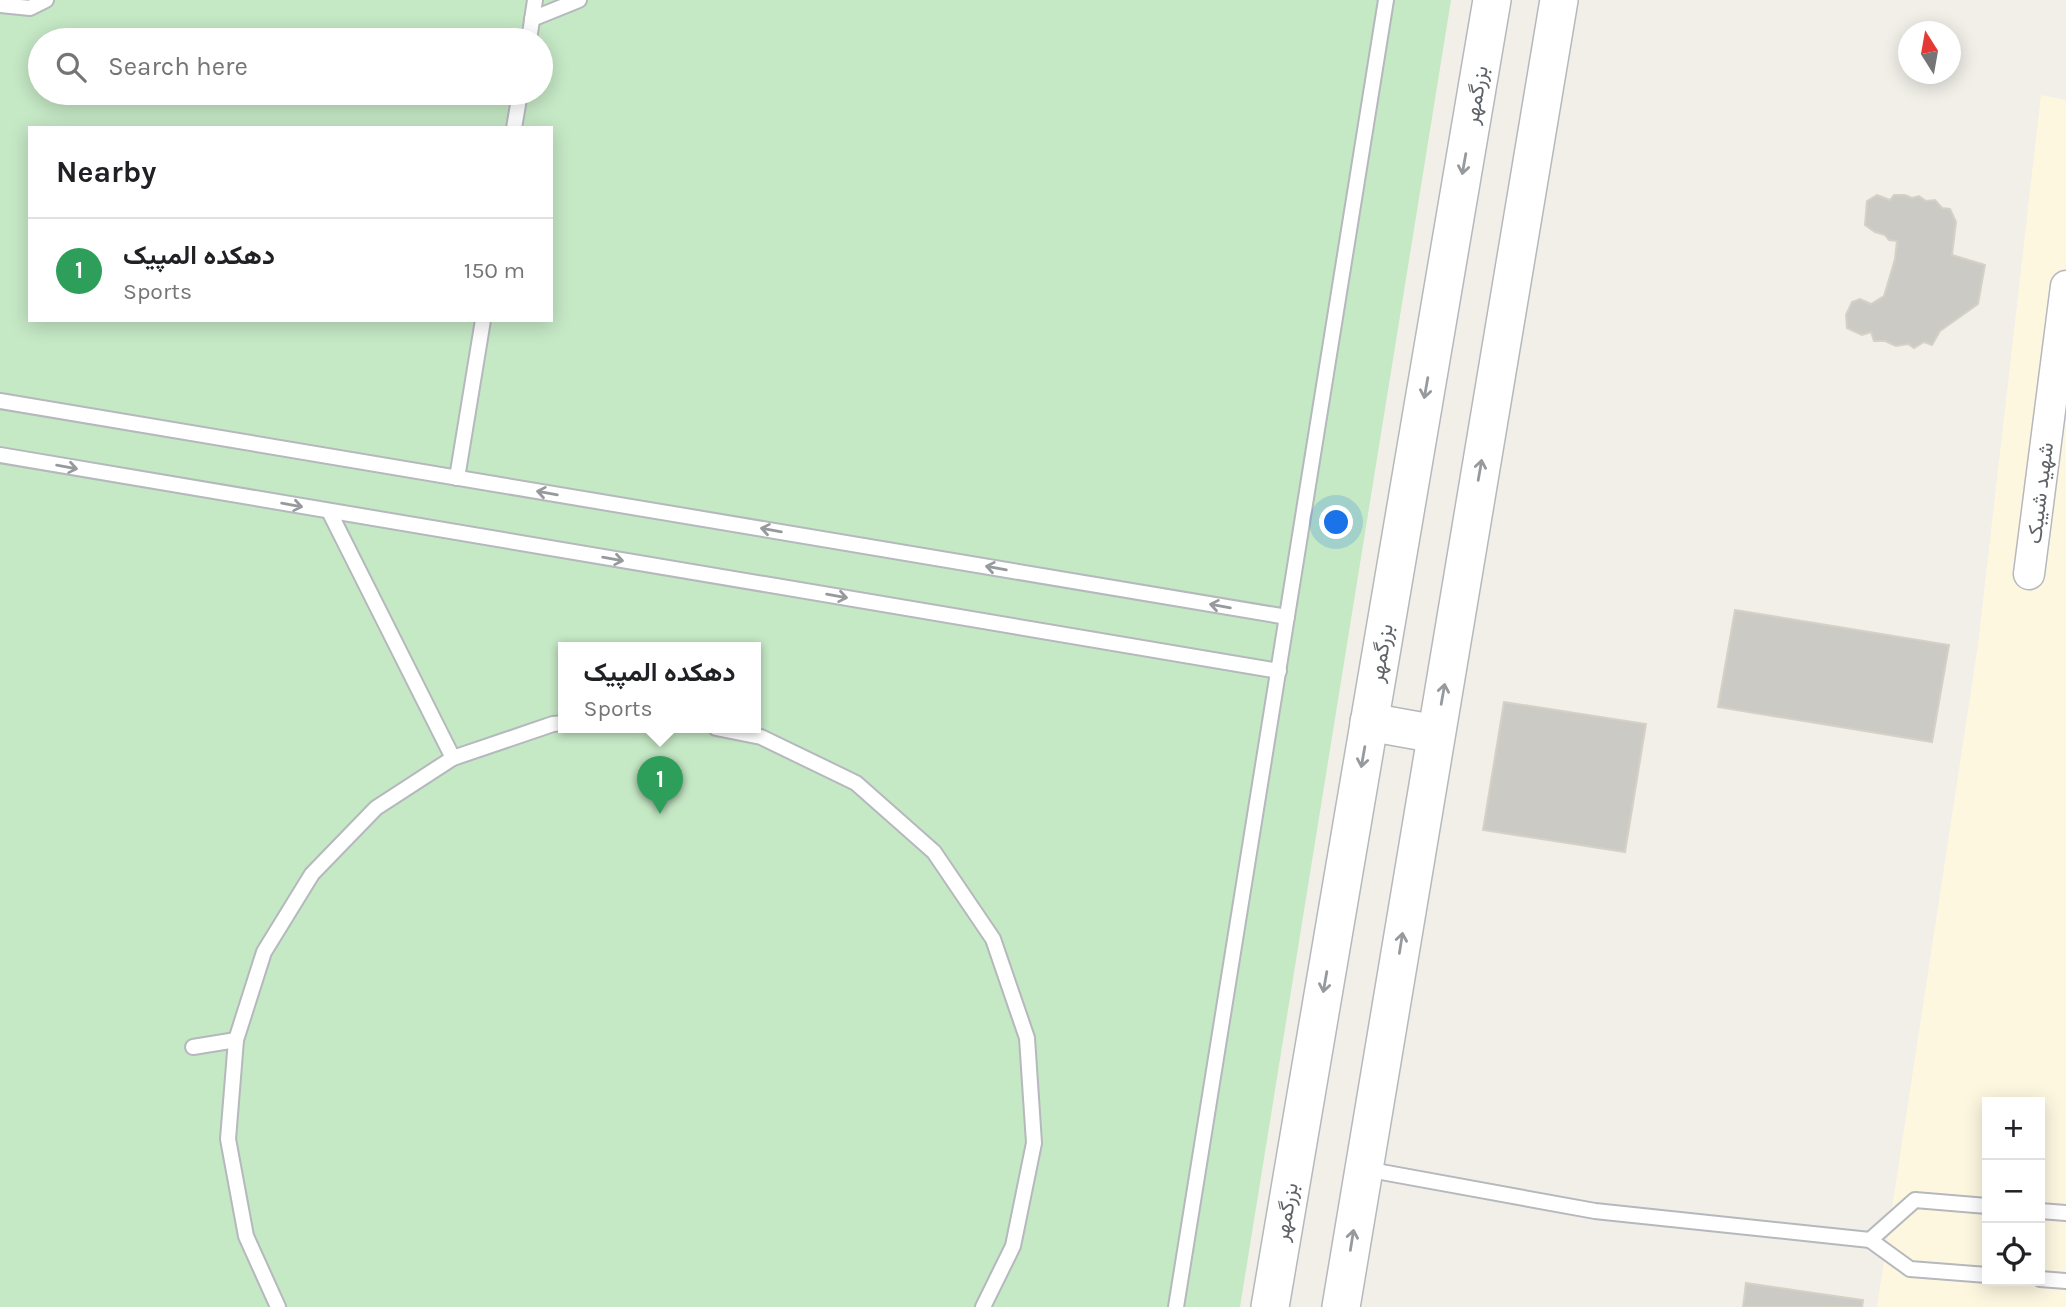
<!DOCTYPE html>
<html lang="en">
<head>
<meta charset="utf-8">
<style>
  :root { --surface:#fff; --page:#f6f6f6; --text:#202124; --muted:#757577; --line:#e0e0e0; --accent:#db2777 }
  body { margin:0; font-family:Karla,Vazirmatn,sans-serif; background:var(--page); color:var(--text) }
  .controls { position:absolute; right:21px; bottom:21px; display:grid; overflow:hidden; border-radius:0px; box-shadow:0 4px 18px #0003 }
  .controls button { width:63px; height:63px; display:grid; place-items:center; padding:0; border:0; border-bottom:2px solid var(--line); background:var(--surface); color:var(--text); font:35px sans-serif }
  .compass { position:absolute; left:1898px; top:21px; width:63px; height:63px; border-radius:50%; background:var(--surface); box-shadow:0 4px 18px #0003; rotate:349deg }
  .you { position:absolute; left:1337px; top:523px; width:24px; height:24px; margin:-18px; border:5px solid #fff; border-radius:50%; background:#1a73e8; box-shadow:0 0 0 10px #1a73e833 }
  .badge { display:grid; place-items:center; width:46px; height:46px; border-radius:50%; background:var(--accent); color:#fff; font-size:23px; font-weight:700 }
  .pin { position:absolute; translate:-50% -58px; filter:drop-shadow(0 2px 4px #0008) }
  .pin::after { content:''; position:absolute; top:37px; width:24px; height:21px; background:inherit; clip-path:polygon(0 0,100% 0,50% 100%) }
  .popup { position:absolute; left:558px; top:642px; width:203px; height:91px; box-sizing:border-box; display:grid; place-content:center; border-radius:0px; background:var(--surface); filter:drop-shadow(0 2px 5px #0005); font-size:23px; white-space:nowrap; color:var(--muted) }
  .popup b { font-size:26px; color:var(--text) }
  .popup::after { content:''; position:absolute; left:50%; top:100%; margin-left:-14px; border:14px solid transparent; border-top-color:var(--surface) }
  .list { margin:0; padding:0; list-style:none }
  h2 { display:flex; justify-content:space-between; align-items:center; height:91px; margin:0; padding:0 28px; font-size:30px }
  h2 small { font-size:23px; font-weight:400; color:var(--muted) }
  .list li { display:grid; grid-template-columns:46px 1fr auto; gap:21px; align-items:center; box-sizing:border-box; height:105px; padding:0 28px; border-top:2px solid var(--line) }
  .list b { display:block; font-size:26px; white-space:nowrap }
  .list p { margin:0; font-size:23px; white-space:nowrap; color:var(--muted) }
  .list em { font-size:23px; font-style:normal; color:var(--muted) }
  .icon { flex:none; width:38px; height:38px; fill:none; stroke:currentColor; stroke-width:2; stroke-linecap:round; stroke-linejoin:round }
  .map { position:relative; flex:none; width:2066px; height:1307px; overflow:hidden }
  .search { position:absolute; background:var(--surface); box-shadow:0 4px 18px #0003; left:28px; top:28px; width:525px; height:77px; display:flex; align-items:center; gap:18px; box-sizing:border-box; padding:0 24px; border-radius:38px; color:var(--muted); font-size:26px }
  .panel { position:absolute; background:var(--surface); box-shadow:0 4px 18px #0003; left:28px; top:126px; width:525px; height:196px; border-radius:0px }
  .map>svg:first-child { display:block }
  .commercial { fill:#fef7e0; fill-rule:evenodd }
  .green { fill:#c5e8c5; fill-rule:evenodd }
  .building { fill:#cccac5; stroke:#d6d1c6; stroke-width:2 }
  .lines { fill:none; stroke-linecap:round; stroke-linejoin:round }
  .service-casing { stroke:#b5b8bc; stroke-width:18 }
  .minor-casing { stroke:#b5b8bc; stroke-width:33 }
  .tertiary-casing { stroke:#b5b8bc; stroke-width:40 }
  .service { stroke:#fff; stroke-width:14 }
  .minor { stroke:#fff; stroke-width:30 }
  .tertiary { stroke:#fff; stroke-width:37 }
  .oneway { stroke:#979a9d }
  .labels { text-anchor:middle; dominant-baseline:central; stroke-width:5; stroke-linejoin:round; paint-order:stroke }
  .street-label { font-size:21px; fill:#5f6368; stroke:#fff }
</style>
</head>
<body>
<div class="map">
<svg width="2066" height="1307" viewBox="0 0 2066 1307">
  <rect width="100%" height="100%" fill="#f1efe8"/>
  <!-- commercial -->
  <path class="commercial" d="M2041,95L2066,100V1307H1877L1978,645ZM1987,1102H2040V1281H1987Z"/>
  <!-- green -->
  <path class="green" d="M0,0H1451L1240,1307H0ZM40,40H541V93H40ZM30,128H551V320H30ZM564,648H756V728H564Z"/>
  <!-- building -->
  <g class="building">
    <path d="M1877,195L1890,200L1894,195H1905L1912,198L1919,196L1926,201L1935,200L1942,208L1950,209L1956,222L1952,255L1985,265L1978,304L1940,331L1932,345L1924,342L1914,348L1908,344L1896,346L1885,341H1874L1871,332L1862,335L1847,328L1846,315L1852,302L1860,299L1871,304L1884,296L1895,259L1897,241L1889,240L1885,235L1875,232L1865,225L1867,201Z"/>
    <path d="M1735,610L1949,645L1932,742L1718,707Z"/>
    <path d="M1504,702L1646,724L1625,852L1483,830Z"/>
    <path d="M1746,1283L1863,1300L1862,1307H1743Z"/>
  </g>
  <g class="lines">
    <defs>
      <g id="service">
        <path d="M0,5L30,8L46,0"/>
        <path d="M532,19L579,0"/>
        <path d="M529,40L535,0"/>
        <path d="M514,128L520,93"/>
        <path d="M0,401L1287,617"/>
        <path d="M0,455L1279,671"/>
        <path d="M457,478L483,320"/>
        <path d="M329,511L453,758"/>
        <path d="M716,728L761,737L856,783L934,852L993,939L1027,1038L1034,1143L1013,1246L983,1307"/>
        <path d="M193,1047L236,1040"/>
        <path d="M1365,1169L1595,1211L1870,1240"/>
        <path d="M1987,1206L1915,1200L1870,1240L1910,1269L1987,1275"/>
        <path d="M2040,1211L2066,1213"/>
        <path d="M2040,1279L2066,1281"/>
        <path d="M278,1307L246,1236L228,1139L236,1040L264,952L312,874L376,808L453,758L553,724L564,723"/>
        <path d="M1176,1307L1386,0"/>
      </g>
      <path id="minor" d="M2029,574L2066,286"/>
      <g id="tertiary">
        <path d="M1369,722L1436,734"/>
        <path d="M1270,1307L1492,0"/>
        <path d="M1341,1307L1559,0"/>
      </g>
    </defs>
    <!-- service casing -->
    <use href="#service" class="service-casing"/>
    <!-- minor casing -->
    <use href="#minor" class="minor-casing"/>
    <!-- tertiary casing -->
    <use href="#tertiary" class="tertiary-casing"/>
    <!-- service -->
    <use href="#service" class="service"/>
    <!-- minor -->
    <use href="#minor" class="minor"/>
    <!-- tertiary -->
    <use href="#tertiary" class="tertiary"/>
  </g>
  <!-- one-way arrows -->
  <defs><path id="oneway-shaft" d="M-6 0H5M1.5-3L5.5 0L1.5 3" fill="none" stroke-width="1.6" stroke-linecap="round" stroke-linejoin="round" transform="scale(1.75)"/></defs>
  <g class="oneway">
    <use href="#oneway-shaft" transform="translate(1464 164) rotate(100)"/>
    <use href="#oneway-shaft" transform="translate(1426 388) rotate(100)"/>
    <use href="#oneway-shaft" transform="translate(67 467) rotate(10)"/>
    <use href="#oneway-shaft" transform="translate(1480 470) rotate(-80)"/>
    <use href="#oneway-shaft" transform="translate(547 493) rotate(-170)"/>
    <use href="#oneway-shaft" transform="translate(292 505) rotate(10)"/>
    <use href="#oneway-shaft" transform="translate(771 530) rotate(-170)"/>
    <use href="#oneway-shaft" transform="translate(613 559) rotate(10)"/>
    <use href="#oneway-shaft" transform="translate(996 568) rotate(-170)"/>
    <use href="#oneway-shaft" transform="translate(837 596) rotate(10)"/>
    <use href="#oneway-shaft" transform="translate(1220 606) rotate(-170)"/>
    <use href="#oneway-shaft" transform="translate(1443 694) rotate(-80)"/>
    <use href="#oneway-shaft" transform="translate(1363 757) rotate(100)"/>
    <use href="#oneway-shaft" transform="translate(1401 943) rotate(-81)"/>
    <use href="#oneway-shaft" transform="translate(1325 982) rotate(100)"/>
    <use href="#oneway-shaft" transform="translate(1352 1240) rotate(-81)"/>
  </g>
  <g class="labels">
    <!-- street labels -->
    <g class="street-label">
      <text transform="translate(1476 95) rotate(-80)">بزرگمهر</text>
      <text transform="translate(2040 493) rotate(-83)">شهید شیبک</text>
      <text transform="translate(1381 653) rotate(-80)">بزرگمهر</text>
      <text transform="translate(1286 1212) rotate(-80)">بزرگمهر</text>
    </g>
  </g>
</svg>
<div class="controls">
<button>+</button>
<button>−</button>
<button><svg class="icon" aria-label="locate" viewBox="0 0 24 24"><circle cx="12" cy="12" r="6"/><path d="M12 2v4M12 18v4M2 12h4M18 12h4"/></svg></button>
</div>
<svg class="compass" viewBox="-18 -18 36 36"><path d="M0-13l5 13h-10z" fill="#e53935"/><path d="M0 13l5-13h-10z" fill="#757577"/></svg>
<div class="you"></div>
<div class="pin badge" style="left:660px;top:814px;background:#2e9e5b">1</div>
<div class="popup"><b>دهکده المپیک</b>Sports</div>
<div class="search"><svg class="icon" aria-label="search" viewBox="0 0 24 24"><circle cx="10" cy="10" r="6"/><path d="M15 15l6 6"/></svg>Search here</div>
<section class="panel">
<h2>Nearby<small></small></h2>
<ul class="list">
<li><span class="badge" style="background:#2e9e5b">1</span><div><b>دهکده المپیک</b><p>Sports</p></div><em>150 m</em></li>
</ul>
</section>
</div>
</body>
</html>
